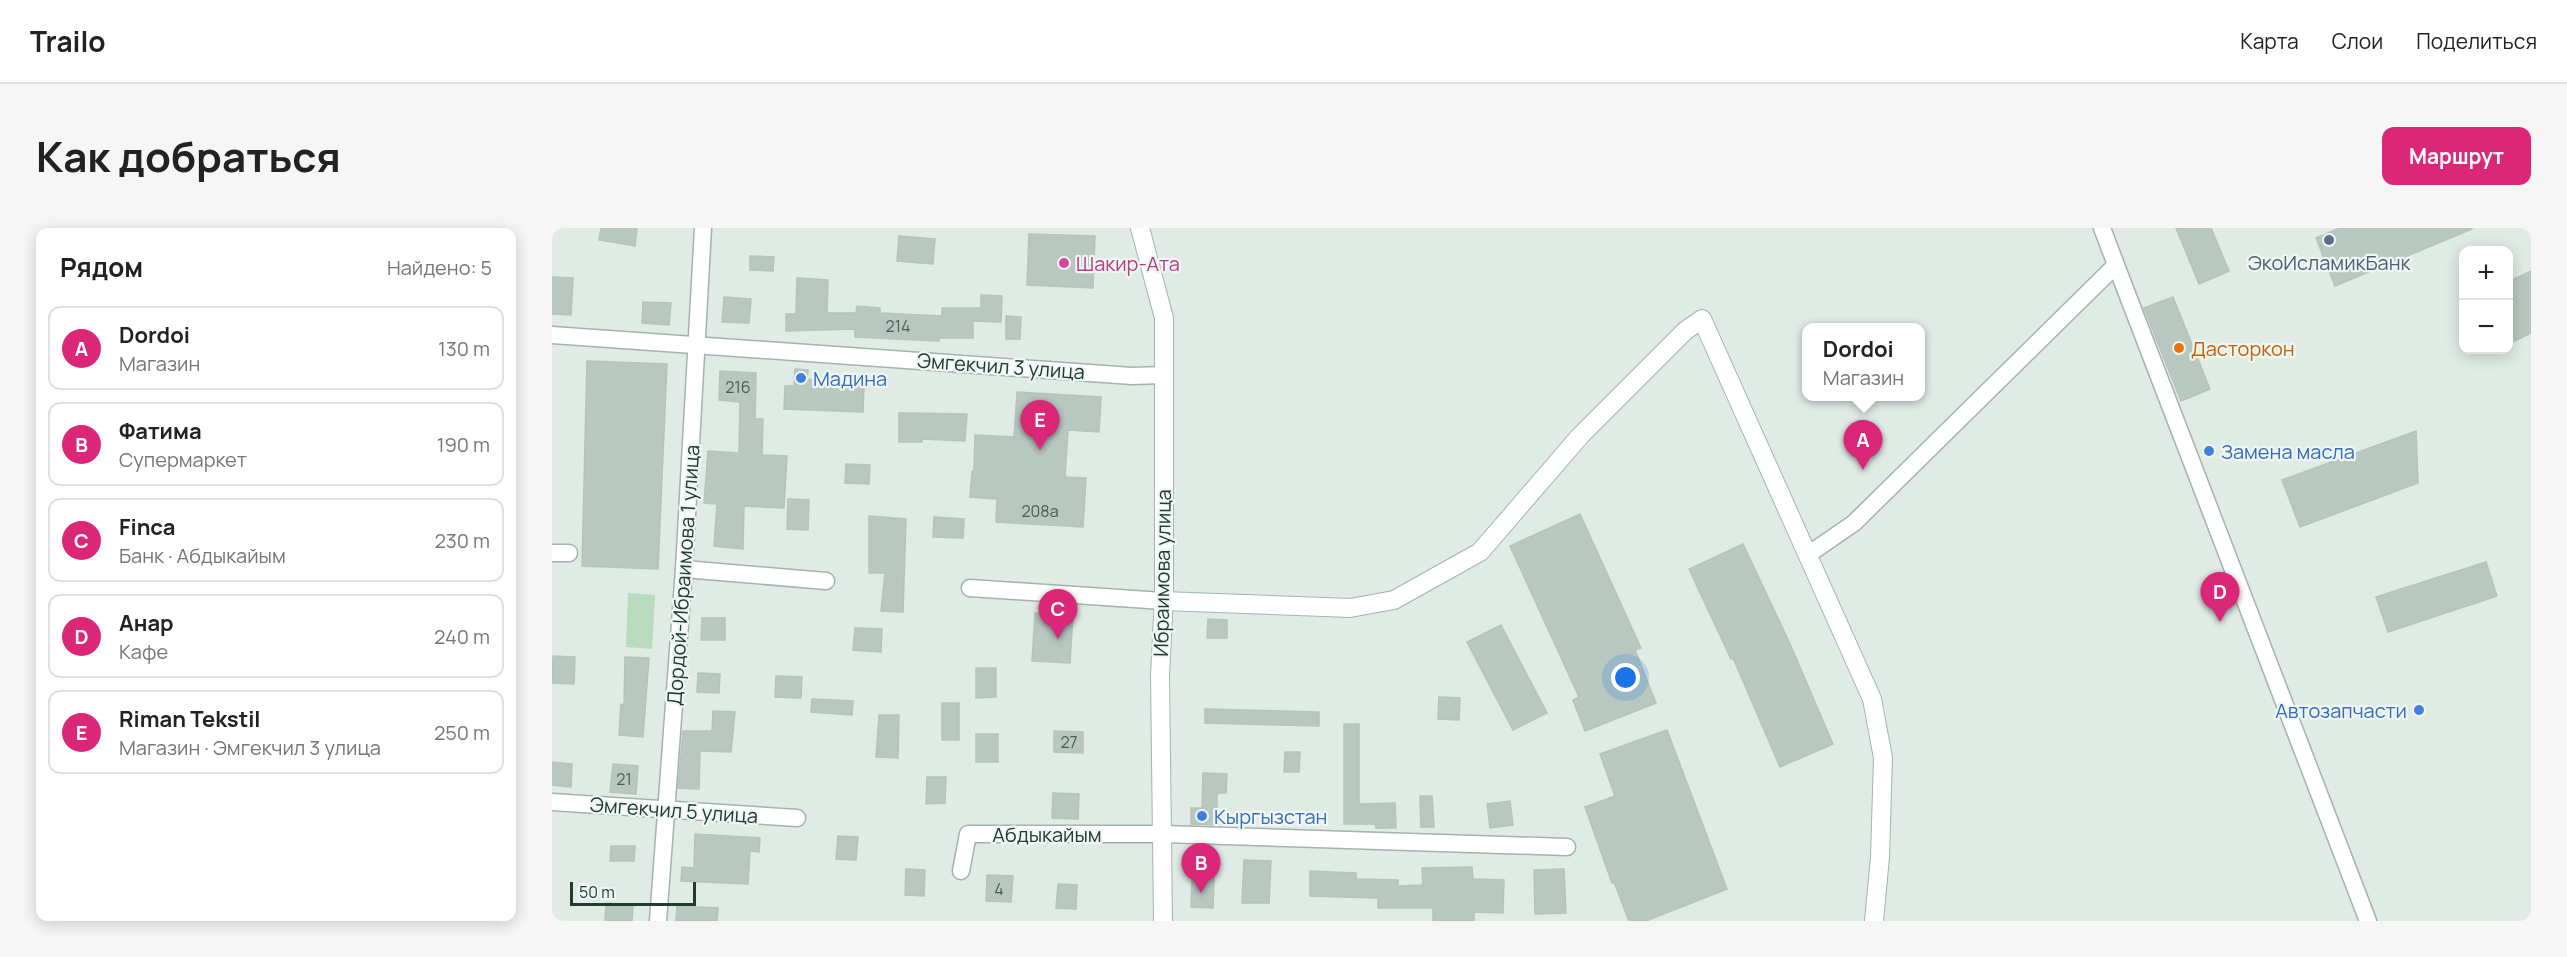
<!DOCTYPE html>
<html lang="ru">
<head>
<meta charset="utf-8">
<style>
  :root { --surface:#fff; --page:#f6f6f6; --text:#222; --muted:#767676; --line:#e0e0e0; --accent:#db2777 }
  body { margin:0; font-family:Manrope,sans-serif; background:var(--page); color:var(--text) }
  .controls { position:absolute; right:18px; top:18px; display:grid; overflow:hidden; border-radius:12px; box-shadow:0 3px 15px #0003 }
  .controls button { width:54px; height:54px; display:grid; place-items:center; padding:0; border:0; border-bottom:2px solid var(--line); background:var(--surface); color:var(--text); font:30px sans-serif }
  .scale { position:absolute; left:18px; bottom:15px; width:126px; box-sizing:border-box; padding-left:6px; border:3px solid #213b31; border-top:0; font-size:16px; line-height:21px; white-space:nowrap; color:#213b31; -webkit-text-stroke:4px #f0f7f3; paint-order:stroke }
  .you { position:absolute; left:1074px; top:450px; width:21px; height:21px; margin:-15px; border:4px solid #fff; border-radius:50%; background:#1a73e8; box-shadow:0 0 0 9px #1a73e833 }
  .badge { display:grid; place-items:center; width:39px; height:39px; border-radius:50%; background:var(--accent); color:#fff; font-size:20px; font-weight:700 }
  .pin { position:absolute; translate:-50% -50px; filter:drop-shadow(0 2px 3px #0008) }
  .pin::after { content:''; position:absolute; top:32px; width:21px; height:18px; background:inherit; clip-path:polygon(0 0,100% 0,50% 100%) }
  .popup { position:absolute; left:1250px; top:95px; width:123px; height:78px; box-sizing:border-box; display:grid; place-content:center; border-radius:12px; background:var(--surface); filter:drop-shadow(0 2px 4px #0005); font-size:20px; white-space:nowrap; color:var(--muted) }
  .popup b { font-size:22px; color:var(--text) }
  .popup::after { content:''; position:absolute; left:50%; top:100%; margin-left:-12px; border:12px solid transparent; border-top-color:var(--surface) }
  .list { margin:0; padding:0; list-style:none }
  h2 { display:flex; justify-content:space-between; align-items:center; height:78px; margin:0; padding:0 24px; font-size:26px }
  h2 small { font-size:20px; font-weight:400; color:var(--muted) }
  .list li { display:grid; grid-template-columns:39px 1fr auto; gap:18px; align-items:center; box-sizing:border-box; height:84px; margin:0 12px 12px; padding:0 12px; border:2px solid var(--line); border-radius:12px }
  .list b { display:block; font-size:22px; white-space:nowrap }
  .list p { margin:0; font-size:20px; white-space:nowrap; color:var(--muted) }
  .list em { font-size:20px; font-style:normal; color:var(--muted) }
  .map { position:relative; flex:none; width:1979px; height:693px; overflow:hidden; border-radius:12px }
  header { display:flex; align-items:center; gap:36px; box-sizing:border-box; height:84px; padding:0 30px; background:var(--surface); border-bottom:2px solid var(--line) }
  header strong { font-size:28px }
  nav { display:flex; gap:33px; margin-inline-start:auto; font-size:21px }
  .intro { display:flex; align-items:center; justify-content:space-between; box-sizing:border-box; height:144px; padding:0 36px }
  h1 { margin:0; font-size:42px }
  .button { padding:15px 27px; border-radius:12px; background:var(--accent); color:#fff; font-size:21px; font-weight:700 }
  main { display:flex; gap:36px; padding:0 36px }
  aside { flex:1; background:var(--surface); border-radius:12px; box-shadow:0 3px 15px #0003 }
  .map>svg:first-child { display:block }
  .green { fill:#b9dcbe }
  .building { fill:#b8c8c0; stroke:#b3c4bb; stroke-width:1.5 }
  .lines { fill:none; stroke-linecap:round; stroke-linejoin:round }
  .street-casing { stroke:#a3b3ab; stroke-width:19 }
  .secondary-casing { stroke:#9fb6ab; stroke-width:20 }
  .street { stroke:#fff; stroke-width:16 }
  .secondary { stroke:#fff; stroke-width:18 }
  .service-dot { fill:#5c6f8a; stroke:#f0f7f3; stroke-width:2 }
  .hotel-dot { fill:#d1479c; stroke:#f0f7f3; stroke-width:2 }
  .food-dot { fill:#e8710a; stroke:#f0f7f3; stroke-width:2 }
  .shop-dot { fill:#3f7fe0; stroke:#f0f7f3; stroke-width:2 }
  .labels { text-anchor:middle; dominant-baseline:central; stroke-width:4.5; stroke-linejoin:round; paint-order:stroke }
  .number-label { font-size:16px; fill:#475e55 }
  .service-label { font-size:20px; fill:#4e5e75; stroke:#f0f7f3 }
  .hotel-label { font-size:20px; fill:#b23c85; stroke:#f0f7f3; text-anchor:start }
  .food-label { font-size:20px; fill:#c56008; stroke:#f0f7f3; text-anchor:start }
  .street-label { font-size:20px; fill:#213b31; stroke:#f0f7f3 }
  .shop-label { font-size:20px; fill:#366cbe; stroke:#f0f7f3; text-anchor:start }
</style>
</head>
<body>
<header>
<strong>Trailo</strong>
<nav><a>Карта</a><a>Слои</a><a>Поделиться</a></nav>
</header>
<div class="intro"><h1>Как добраться</h1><a class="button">Маршрут</a></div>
<main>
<aside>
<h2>Рядом<small>Найдено: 5</small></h2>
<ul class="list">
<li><span class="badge">A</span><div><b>Dordoi</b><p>Магазин</p></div><em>130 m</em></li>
<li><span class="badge">B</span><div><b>Фатима</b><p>Супермаркет</p></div><em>190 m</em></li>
<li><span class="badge">C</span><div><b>Finca</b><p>Банк · Абдыкайым</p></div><em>230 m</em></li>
<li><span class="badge">D</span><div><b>Анар</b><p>Кафе</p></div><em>240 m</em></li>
<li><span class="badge">E</span><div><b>Riman Tekstil</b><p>Магазин · Эмгекчил 3 улица</p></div><em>250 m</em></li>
</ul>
</aside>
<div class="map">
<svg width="1979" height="693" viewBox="0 0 1979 693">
  <rect width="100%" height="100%" fill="#e0ebe5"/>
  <!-- green -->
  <path class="green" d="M76,365L103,367L100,421L74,419Z"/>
  <!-- building -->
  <g class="building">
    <path d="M49,0H85L83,18L47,12Z"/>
    <path d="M1624,0H1659L1677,43L1647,56Z"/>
    <path d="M1788,0H1919L1920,1L1783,58L1764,10Z"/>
    <path d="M477,6L543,8L541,60L475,57Z"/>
    <path d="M347,8L383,11L381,36L345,33Z"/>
    <path d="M198,28L222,29L221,43L198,42Z"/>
    <path d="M1979,43V105L1956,116V54Z"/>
    <path d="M0,49L21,50L19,87L0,86Z"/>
    <path d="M245,50L276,52L275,85H304L305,78L328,80V85L390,88V80H429V67L450,68L449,94L421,93V110H387V113L303,109V101L234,103V86H244Z"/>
    <path d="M172,69L199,71L197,95L170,94Z"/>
    <path d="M1621,69L1658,161L1629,173L1592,80Z"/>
    <path d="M91,74L119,75L117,97L90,95Z"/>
    <path d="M454,88L469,89L468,111H454Z"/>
    <path d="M35,133L115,136L106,341L30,338Z"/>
    <path d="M243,141L256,142L255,151L312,157L311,184L232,181L233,158H242Z"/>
    <path d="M168,143L204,145L203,191H211L210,227L235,228L232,280L192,278L191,321L162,318L165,276L152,275L156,223L187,225L188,174L167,172Z"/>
    <path d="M465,164L549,169L547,204L516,202L513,249L534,250L531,299L444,294L445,271L418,269L420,243H422L423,207L462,209Z"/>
    <path d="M347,185L415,186L413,213L370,211V214H347Z"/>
    <path d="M1864,203L1866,255L1748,299L1730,252Z"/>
    <path d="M294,236L318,237L317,256L293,255Z"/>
    <path d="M236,271L257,272L256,302L235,301Z"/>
    <path d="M1028,286L1089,420L1083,422L1104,475L1033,503L1021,472L1027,469L958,318Z"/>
    <path d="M317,288L354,291L351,384L329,383L333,345H317Z"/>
    <path d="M382,289L412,291L411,310L381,309Z"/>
    <path d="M1191,316L1239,418L1281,516L1228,539L1181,430L1179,431L1137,341Z"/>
    <path d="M1934,334L1945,368L1836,404L1824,369Z"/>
    <path d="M483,385L521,387L518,435L480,433Z"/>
    <path d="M150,390H173V412H149Z"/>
    <path d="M656,391L675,392V410H655Z"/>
    <path d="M949,397L995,485L961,502L915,414Z"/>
    <path d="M303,400L330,401L329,424L301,422Z"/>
    <path d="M1,428L23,429L22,456L0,455Z"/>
    <path d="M73,429L97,430L91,509L67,507L69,476L72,477Z"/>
    <path d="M424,440H444V469L424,470Z"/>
    <path d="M146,445L168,446L167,465L145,464Z"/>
    <path d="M224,448L250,449L249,470L223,469Z"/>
    <path d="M887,469L908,470L907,492L886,491Z"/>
    <path d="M260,471L301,473L300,487L259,484Z"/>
    <rect x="390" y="475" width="17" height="37"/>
    <path d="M653,481L767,484V498L653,495Z"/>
    <path d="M161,483L183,484L179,524L148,523L147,561L126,560L131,503H160Z"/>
    <path d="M327,487H347L346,530L324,529Z"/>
    <path d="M792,496H807V576L843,575L844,600H824L823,596H792Z"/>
    <path d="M1115,502L1175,661L1094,693H1077L1062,654L1060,655L1033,579L1063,568L1048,526Z"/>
    <path d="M502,503L531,504V525L502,524Z"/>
    <rect x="424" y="506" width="22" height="28"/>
    <path d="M733,524H748L747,544H732Z"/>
    <path d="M0,534L20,536L19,559L0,557Z"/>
    <path d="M61,536L86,538L84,566L58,564Z"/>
    <path d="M651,545L675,546L674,565H665V597L639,596V580H650Z"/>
    <path d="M375,549H394L393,575L374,576Z"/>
    <path d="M501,565L527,566L526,591L500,590Z"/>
    <path d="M868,568H880L882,599H869Z"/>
    <path d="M958,573L961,597L938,600L935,576Z"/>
    <path d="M143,606L208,610L207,624L198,623L196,656L129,653L130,639L142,640Z"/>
    <path d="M286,608L306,609L304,632L284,631Z"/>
    <path d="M59,618H83L82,633H58Z"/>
    <path d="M641,627L663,628L661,680L639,679Z"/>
    <path d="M692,632L719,633L717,675H690Z"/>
    <path d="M920,639L921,651L952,652L951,685L922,684V693H881V680H826V670L758,668V643L804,645V651L846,652V658L871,657L870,640Z"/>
    <path d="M354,641L373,642L372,668L353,667Z"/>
    <path d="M1012,641L1014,685L983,686L982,642Z"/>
    <path d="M435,647L461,648L459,674L434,673Z"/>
    <path d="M506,656L525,657L524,681L504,680Z"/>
    <path d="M54,675L81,677L80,693H53Z"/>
    <path d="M125,678L166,680L165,693H124Z"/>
  </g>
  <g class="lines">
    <defs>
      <g id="street">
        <path d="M1564,37L1816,693"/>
        <path d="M0,107L580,148L611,147"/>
        <path d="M0,325H17"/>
        <path d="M1257,326L1302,295L1564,37L1550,0"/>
        <path d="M132,341L274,353"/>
        <path d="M418,360L611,373"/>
        <path d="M0,574L245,590"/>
        <path d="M409,643L416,606H612L1015,619"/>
        <path d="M106,693L132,341L151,0"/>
      </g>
      <g id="secondary">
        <path d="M588,0L612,90V369L608,447L611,693"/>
        <path d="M611,373L798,380L842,372L928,324L1028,208L1133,103L1150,91L1320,471L1331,530L1328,629L1322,693"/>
      </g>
    </defs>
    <!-- street casing -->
    <use href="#street" class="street-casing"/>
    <!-- secondary casing -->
    <use href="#secondary" class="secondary-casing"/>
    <!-- street -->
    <use href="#street" class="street"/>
    <!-- secondary -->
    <use href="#secondary" class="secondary"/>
  </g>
  <!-- markers -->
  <circle class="service-dot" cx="1777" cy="12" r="6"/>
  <circle class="hotel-dot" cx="512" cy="35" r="6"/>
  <circle class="food-dot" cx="1627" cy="120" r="6"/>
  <g class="shop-dot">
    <circle cx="249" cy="150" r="6"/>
    <circle cx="1657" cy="223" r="6"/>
    <circle cx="1867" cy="482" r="6"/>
    <circle cx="650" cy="588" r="6"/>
  </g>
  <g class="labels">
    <!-- number labels -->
    <g class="number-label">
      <text x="346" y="98">214</text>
      <text x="186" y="159">216</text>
      <text x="488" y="283">208а</text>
      <text x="517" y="514">27</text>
      <text x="72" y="551">21</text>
      <text x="447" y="661">4</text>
    </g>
    <!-- service labels -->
    <g class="service-label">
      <text x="1777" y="34">ЭкоИсламикБанк</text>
    </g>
    <!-- hotel labels -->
    <g class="hotel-label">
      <text x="524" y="35">Шакир-Ата</text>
    </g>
    <!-- food labels -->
    <g class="food-label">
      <text x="1639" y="120">Дасторкон</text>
    </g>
    <!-- street labels -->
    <g class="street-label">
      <text transform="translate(449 138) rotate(4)">Эмгекчил 3 улица</text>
      <text transform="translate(610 345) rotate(-89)">Ибраимова улица</text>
      <text transform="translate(131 347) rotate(-86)">Дордой-Ибраимова 1 улица</text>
      <text transform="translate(122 582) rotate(4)">Эмгекчил 5 улица</text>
      <text x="495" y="606">Абдыкайым</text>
    </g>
    <!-- shop labels -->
    <g class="shop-label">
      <text x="261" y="150">Мадина</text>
      <text x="1669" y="223">Замена масла</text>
      <text x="1855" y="482" text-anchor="end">Автозапчасти</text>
      <text x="662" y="588">Кыргызстан</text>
    </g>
  </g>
</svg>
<div class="controls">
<button>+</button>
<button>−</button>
</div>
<div class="scale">50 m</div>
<div class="you"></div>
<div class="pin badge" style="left:1311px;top:242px">A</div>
<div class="popup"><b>Dordoi</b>Магазин</div>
<div class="pin badge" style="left:649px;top:665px">B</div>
<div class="pin badge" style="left:506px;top:411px">C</div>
<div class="pin badge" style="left:1668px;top:394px">D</div>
<div class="pin badge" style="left:488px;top:222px">E</div>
</div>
</main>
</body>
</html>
